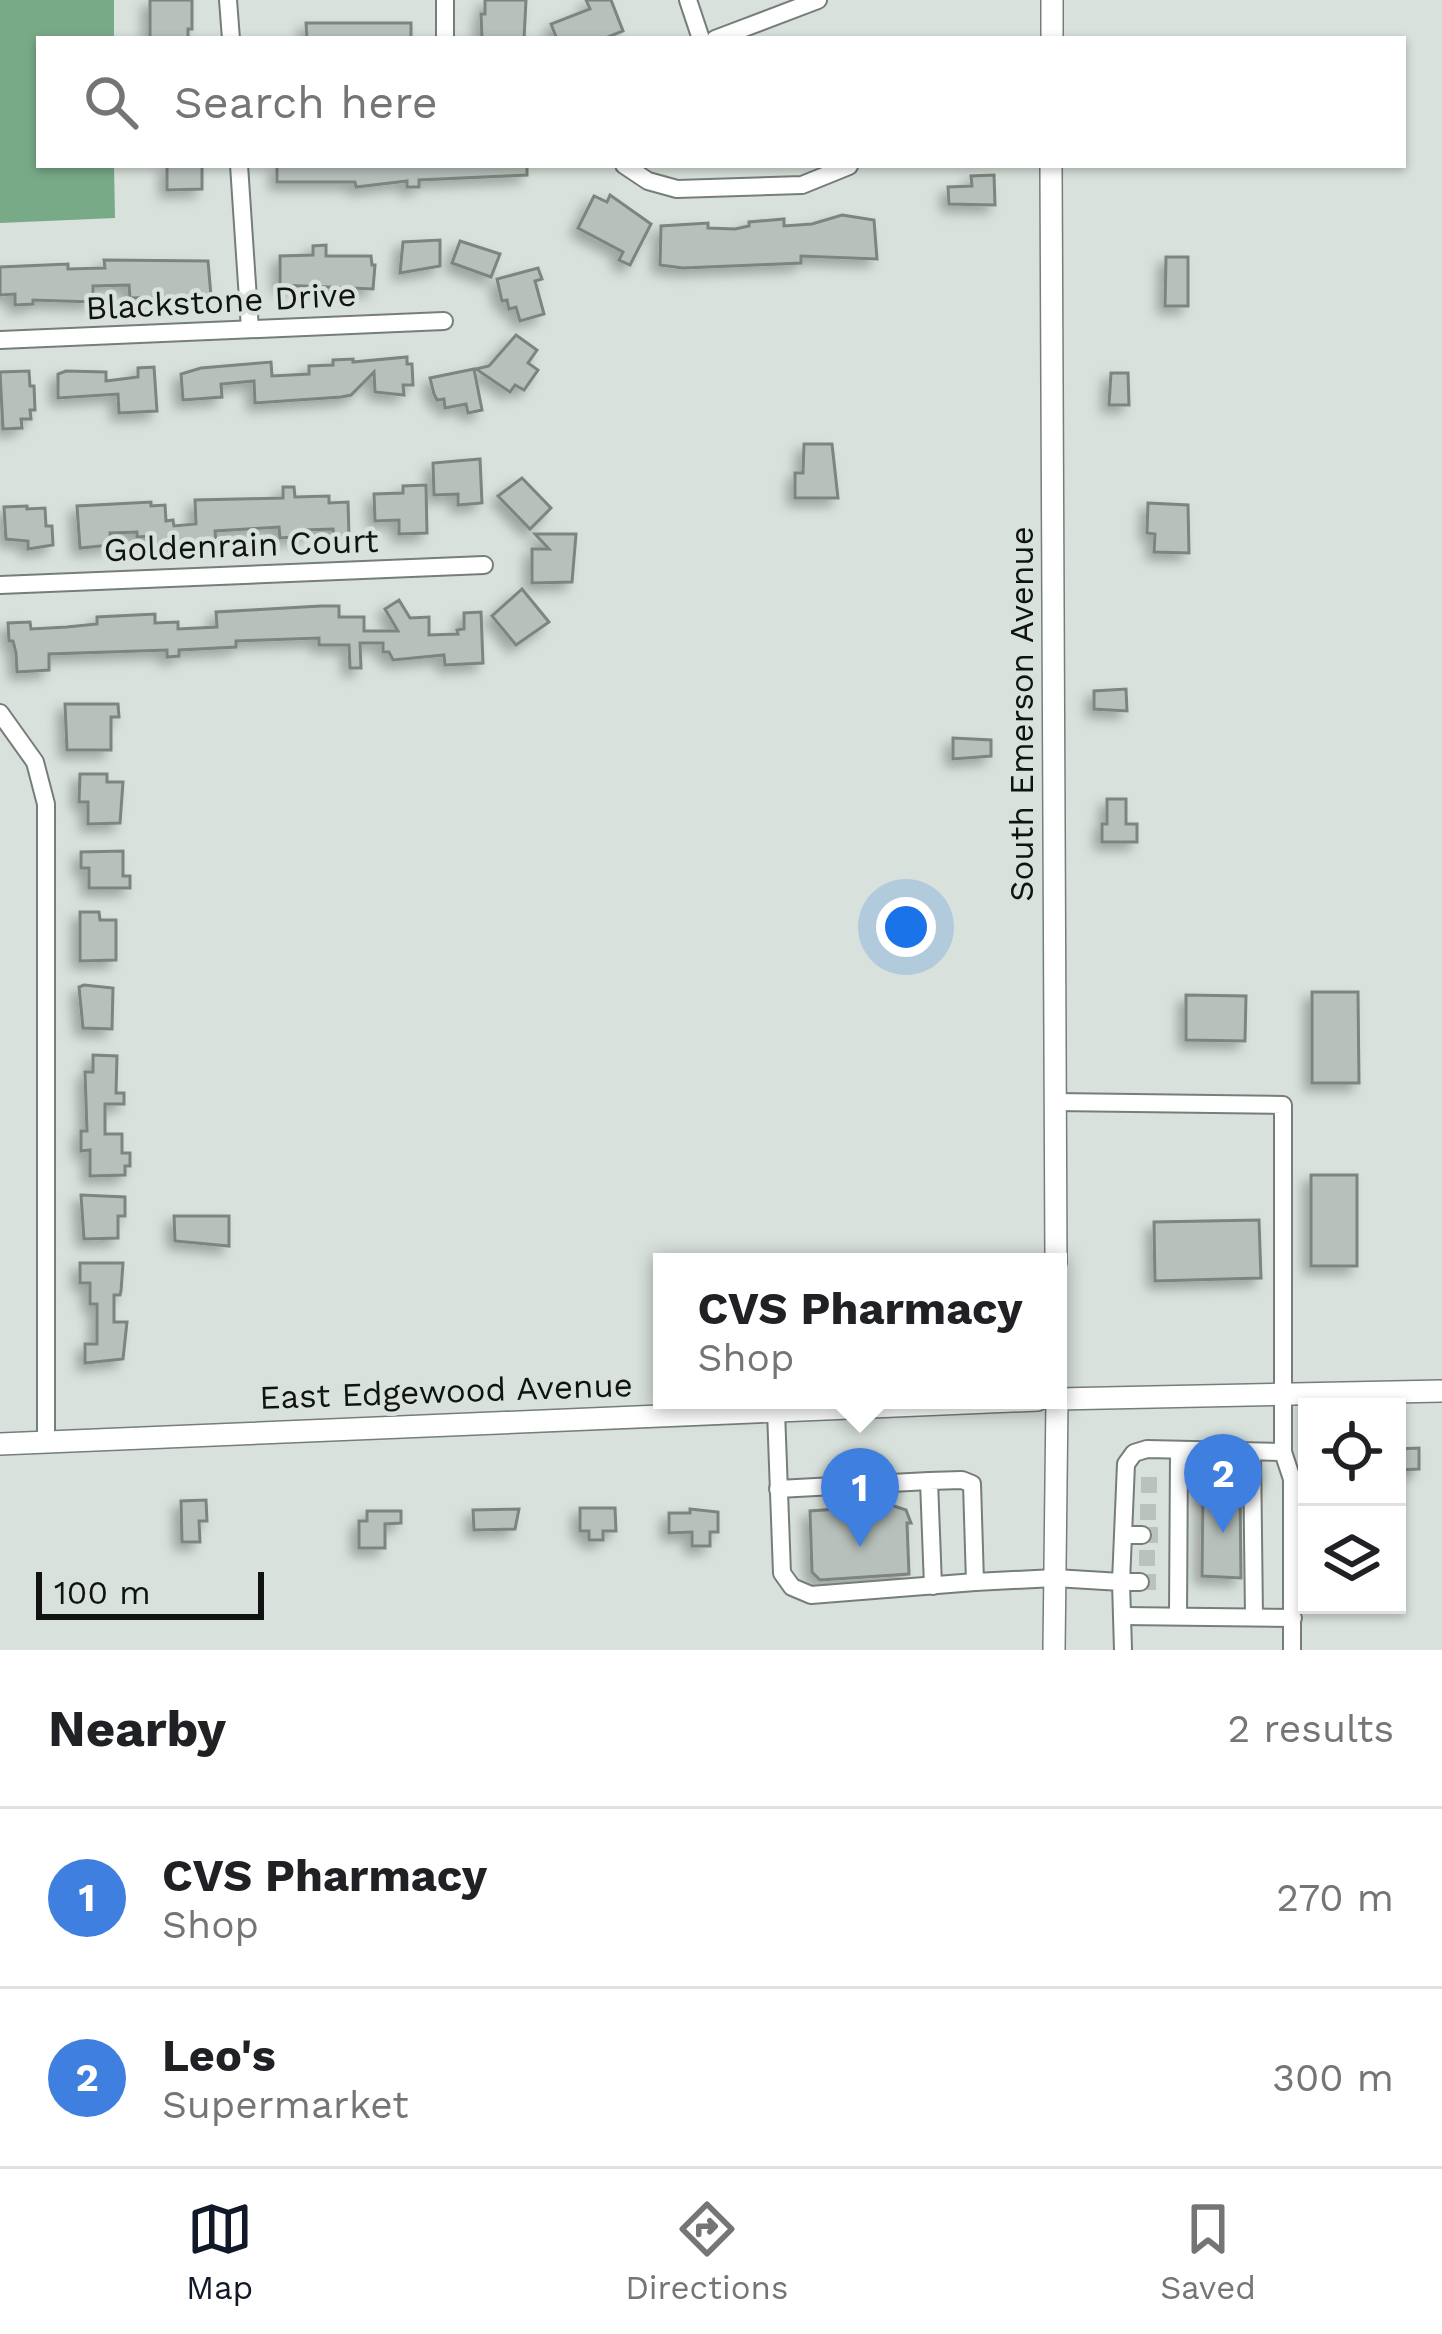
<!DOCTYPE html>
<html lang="en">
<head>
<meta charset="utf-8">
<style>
  :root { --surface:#fff; --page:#f2f2f2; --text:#202124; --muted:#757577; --line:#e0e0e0; --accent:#111827 }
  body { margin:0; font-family:"Work Sans",sans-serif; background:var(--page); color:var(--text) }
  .controls { position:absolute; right:36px; bottom:36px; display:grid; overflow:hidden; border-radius:0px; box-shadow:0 3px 9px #0004 }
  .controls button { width:108px; height:108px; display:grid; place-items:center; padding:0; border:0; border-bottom:3px solid var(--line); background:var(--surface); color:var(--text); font:60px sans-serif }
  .scale { position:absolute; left:36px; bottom:30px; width:228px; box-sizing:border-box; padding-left:12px; border:6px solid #101311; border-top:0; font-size:33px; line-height:42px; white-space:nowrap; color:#101311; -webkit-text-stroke:9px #d8e1db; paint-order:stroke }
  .you { position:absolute; left:906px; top:927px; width:42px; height:42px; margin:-30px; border:9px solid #fff; border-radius:50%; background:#1a73e8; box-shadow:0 0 0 18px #1a73e833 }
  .badge { display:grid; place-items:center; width:78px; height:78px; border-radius:50%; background:var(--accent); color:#fff; font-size:39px; font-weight:700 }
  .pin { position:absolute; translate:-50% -99px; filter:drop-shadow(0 3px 6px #0008) }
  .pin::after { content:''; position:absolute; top:63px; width:42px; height:36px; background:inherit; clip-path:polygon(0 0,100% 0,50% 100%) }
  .popup { position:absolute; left:653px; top:1253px; width:414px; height:156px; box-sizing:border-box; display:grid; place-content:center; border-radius:0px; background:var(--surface); filter:drop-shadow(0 3px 9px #0005); font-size:39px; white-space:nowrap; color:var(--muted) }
  .popup b { font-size:45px; color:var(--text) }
  .popup::after { content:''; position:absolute; left:50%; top:100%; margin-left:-24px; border:24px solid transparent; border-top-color:var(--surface) }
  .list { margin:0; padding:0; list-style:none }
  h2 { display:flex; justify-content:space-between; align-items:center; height:156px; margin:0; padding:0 48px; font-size:51px }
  h2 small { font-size:39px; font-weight:400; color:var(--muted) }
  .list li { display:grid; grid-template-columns:78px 1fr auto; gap:36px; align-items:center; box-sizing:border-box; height:180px; padding:0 48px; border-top:3px solid var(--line) }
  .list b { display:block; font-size:45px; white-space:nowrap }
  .list p { margin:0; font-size:39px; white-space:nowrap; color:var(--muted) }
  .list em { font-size:39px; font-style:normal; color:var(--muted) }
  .icon { flex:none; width:66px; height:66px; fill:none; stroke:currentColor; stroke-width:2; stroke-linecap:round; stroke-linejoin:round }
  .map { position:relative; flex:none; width:1442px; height:1650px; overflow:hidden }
  .search { position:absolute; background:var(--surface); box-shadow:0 3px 9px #0004; left:36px; right:36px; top:36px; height:132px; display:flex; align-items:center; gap:30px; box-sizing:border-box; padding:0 42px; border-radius:0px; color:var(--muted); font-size:45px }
  .sheet { height:516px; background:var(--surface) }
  nav { display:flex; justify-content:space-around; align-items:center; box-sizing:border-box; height:168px; border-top:3px solid var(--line); background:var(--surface); font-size:33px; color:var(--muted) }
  nav a { display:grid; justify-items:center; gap:6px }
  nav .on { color:var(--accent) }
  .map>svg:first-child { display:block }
  .forest { fill:#78aa88 }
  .building { fill:#b7c0ba; stroke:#7d857f; stroke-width:3; filter:url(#shadow) }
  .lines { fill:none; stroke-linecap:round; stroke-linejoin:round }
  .minor-tunnel { stroke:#bac2bd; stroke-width:16; stroke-dasharray:16 8; stroke-linecap:butt }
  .minor-casing { stroke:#767e78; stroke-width:20 }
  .major-casing { stroke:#767e78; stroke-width:24 }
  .minor { stroke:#fff; stroke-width:16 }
  .major { stroke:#fff; stroke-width:21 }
  .labels { text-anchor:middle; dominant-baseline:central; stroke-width:9; stroke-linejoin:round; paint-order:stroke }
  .street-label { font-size:33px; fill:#101311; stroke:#d8e1db }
</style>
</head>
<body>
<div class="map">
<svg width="1442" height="1650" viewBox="0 0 1442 1650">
  <defs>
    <filter id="shadow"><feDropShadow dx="-7" dy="7" stdDeviation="6" flood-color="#0004"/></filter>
  </defs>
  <rect width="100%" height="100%" fill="#d8e1db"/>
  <!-- forest -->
  <path class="forest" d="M0,0H114V39H39V165H114L115,218L0,223Z"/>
  <!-- building -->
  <g class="building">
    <path d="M150,0H192V29H188V39H150Z"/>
    <path d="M485,0H526L524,39H482L481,14H485Z"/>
    <path d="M586,0H611L623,31L603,39H557L551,24L590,9Z"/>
    <path d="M306,23H411V39H307Z"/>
    <path d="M167,165H202V189L167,190Z"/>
    <path d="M277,165H527V175L419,180V187H407V181L356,187L355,182H277Z"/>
    <path d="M994,175L995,205L949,204L948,187L972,186L971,176Z"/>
    <path d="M610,195L651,224L630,265L619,260L623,252L578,228L594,196L607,202Z"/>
    <path d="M842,215L874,220L877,259L801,256V263L683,268L660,265L661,226L708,223V228L735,229L749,226V222L784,219V226L812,224Z"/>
    <path d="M440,240V266L400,273L403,242Z"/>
    <path d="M460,241L500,254L491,277L452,263Z"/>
    <path d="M326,245V256H371L372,265H375L373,289L280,285V256L313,255V246Z"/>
    <path d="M1166,257H1188V306H1165Z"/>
    <path d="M104,260L208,261L211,296L130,298L129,285L93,286V302L33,300V304L15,305V294L0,295V267L68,264V269L105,268Z"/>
    <path d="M538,268L542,279L535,281L544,314L520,321L516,307L509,309L507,300L502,301L497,279Z"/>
    <path d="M516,335L537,350L528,363L538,370L524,390L515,385L510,392L476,369L489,366Z"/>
    <path d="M407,357V364H412L413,385H403L404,395L375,392L374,372L351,395L341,397L255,403L254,381L221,384L222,397L183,400L181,374L201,368L271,362L272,376L309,374V366L333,365V360L353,359V362Z"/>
    <path d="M154,367L157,411L119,413L118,394L58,398V374L66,371L106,372V381L138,377V368Z"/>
    <path d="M474,369L482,410L468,413L466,404L445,408L444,399L437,400L434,394L430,378Z"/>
    <path d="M29,371L30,386H34L35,410H30L31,419H21L22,428L3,429L0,372Z"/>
    <path d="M1111,373H1128L1129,405H1109Z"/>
    <path d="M804,444H832L838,498H795V473H803Z"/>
    <path d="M480,459L482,503L458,505V494L434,495L433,463Z"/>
    <path d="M522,478L551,508L530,529L498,496Z"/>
    <path d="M426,485L427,533L399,534V520L375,521L374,494L403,493V486Z"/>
    <path d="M283,487H294L295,497L329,496V503L348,502L349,536L334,537L333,529L304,530V536L280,538L279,527L215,531L216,542L152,544L151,536L137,537V532L110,533L111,545L80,548L77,506L151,502V506L165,505L166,521L173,520L174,526L196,524L195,500L283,498Z"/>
    <path d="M1148,503L1188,505L1189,553L1154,552L1155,534L1147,533Z"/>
    <path d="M27,506V509L45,508L46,526H52L53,545L28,549V541L6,539L4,507Z"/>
    <path d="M535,534H576L572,582L532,583V549H549Z"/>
    <path d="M522,589L549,622L516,645L492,616Z"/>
    <path d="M399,600L410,618L429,617V635L458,634L457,630L464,629V613L481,612L483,663L445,665L444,655L393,660L389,652H383V643H360L361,668H350L349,645H319V638L236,641V647L179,650V656L167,657V650L49,654V670L17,672L16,653L13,641H9L8,623L30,622L31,629L67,627L97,624V617L155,614V623L178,622V629L217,627L216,612L321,606H339V617H364V631H398L385,609Z"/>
    <path d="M1126,689L1127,711L1094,709V691Z"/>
    <path d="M65,704H118L119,717H111V750H67Z"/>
    <path d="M953,738L991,740V756L953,759Z"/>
    <path d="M80,774H107V782H123L120,823L88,824V802H79Z"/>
    <path d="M1107,799H1126V824H1137V842H1102V824H1107Z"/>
    <path d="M123,851V876H130V888H89V868H81V852Z"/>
    <path d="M80,912H99L100,920H116V960L80,961Z"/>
    <path d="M84,985L113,988L112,1029L83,1028L79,987Z"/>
    <path d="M1312,992H1358L1359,1083H1312Z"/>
    <path d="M1186,995L1246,996L1245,1041L1186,1040Z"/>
    <path d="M93,1055L117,1056L116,1093H124V1104H105V1134H122V1153H130V1166H125V1175L90,1176V1150L81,1151V1131H87L85,1072H93Z"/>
    <rect x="1311" y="1175" width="46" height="91"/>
    <path d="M81,1195L125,1197V1216H118V1238L84,1239Z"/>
    <path d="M174,1216H229V1246L175,1241Z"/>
    <path d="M1259,1220L1261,1278L1155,1281L1154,1222Z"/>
    <path d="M80,1263H123L121,1291L120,1295H114V1322H127L123,1359L85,1363V1344H97V1304H90V1283H80Z"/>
    <path d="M1419,1448V1469L1397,1470V1449Z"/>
    <path d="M1203,1490H1240L1241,1578L1202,1576Z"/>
    <path d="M206,1500L207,1521H199L200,1542H182L181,1501Z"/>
    <path d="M891,1505L906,1510L911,1523H907L909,1574L820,1580L812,1572L810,1511Z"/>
    <path d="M580,1508H615L616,1531H603V1540H589V1531H580Z"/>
    <path d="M519,1509L515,1529L474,1530L473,1510Z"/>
    <path d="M690,1509L718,1512V1532H710V1546H692V1532L669,1533V1513H690Z"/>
    <path d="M367,1511H401V1523L385,1524V1548H359V1521H367Z"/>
  </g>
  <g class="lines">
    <!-- minor-tunnel -->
    <g class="minor-tunnel">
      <path d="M1141,1485H1160"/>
      <path d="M1140,1512H1161"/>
      <path d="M1142,1535H1160"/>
      <path d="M1139,1558H1161"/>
      <path d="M1140,1582H1159"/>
    </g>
    <defs>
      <g id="minor">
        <path d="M228,0L231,39"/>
        <path d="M445,0V39"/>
        <path d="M688,0L701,39"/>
        <path d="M715,39L818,0"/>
        <path d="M239,165L250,329"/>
        <path d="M624,165L648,181L677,189L802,185L849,166"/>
        <path d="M0,340L444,321"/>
        <path d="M0,585L484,565"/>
        <path d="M0,713L35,762L46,804V1442"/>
        <path d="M1055,1102L1283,1105V1452L1292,1479V1650"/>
        <path d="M776,1411L782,1573L792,1587L811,1595L975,1582"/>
        <path d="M1252,1452L1254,1617"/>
        <path d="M778,1489L929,1481"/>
        <path d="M1123,1535H1142"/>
        <path d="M1140,1582H1121L1126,1464L1134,1453L1147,1449L1283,1452"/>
        <path d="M933,1586L929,1481L962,1480L972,1484L975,1582L1055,1578L1121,1582L1123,1650"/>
        <path d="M1122,1616L1293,1618"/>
        <path d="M1178,1616L1179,1452"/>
      </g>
      <g id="major">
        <path d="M1052,39V0"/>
        <path d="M1051,165L1056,1262"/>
        <path d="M1058,1399L1442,1391"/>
        <path d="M0,1444L1038,1400"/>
        <path d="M1054,1650L1057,1400"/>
      </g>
    </defs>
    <!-- minor casing -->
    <use href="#minor" class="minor-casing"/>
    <!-- major casing -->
    <use href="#major" class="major-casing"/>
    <!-- minor -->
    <use href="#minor" class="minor"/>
    <!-- major -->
    <use href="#major" class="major"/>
  </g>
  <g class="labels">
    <!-- street labels -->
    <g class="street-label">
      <text transform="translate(221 301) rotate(-3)">Blackstone Drive</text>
      <text transform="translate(241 545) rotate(-2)">Goldenrain Court</text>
      <text transform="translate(1021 714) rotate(-90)">South Emerson Avenue</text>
      <text transform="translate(446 1391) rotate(-2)">East Edgewood Avenue</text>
    </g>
  </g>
</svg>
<div class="controls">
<button><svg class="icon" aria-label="locate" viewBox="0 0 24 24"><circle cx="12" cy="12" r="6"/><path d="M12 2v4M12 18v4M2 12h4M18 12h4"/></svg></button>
<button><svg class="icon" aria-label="layers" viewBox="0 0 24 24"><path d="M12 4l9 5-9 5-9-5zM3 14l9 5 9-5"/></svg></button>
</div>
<div class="scale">100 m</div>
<div class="you"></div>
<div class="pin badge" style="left:860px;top:1547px;background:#3f7fe0">1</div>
<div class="popup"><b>CVS Pharmacy</b>Shop</div>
<div class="pin badge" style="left:1223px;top:1533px;background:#3f7fe0">2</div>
<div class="search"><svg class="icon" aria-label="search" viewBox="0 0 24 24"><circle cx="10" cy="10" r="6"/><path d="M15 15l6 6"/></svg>Search here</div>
</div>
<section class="sheet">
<h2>Nearby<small>2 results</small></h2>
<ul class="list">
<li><span class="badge" style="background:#3f7fe0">1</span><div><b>CVS Pharmacy</b><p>Shop</p></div><em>270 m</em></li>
<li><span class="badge" style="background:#3f7fe0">2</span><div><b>Leo's</b><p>Supermarket</p></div><em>300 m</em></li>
</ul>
</section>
<nav>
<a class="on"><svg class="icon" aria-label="map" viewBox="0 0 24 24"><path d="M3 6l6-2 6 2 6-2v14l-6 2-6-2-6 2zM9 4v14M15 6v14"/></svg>Map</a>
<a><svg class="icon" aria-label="directions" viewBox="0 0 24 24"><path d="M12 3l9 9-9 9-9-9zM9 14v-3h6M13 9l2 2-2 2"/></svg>Directions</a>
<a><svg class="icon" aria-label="saved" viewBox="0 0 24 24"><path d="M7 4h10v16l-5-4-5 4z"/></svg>Saved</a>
</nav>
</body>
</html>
